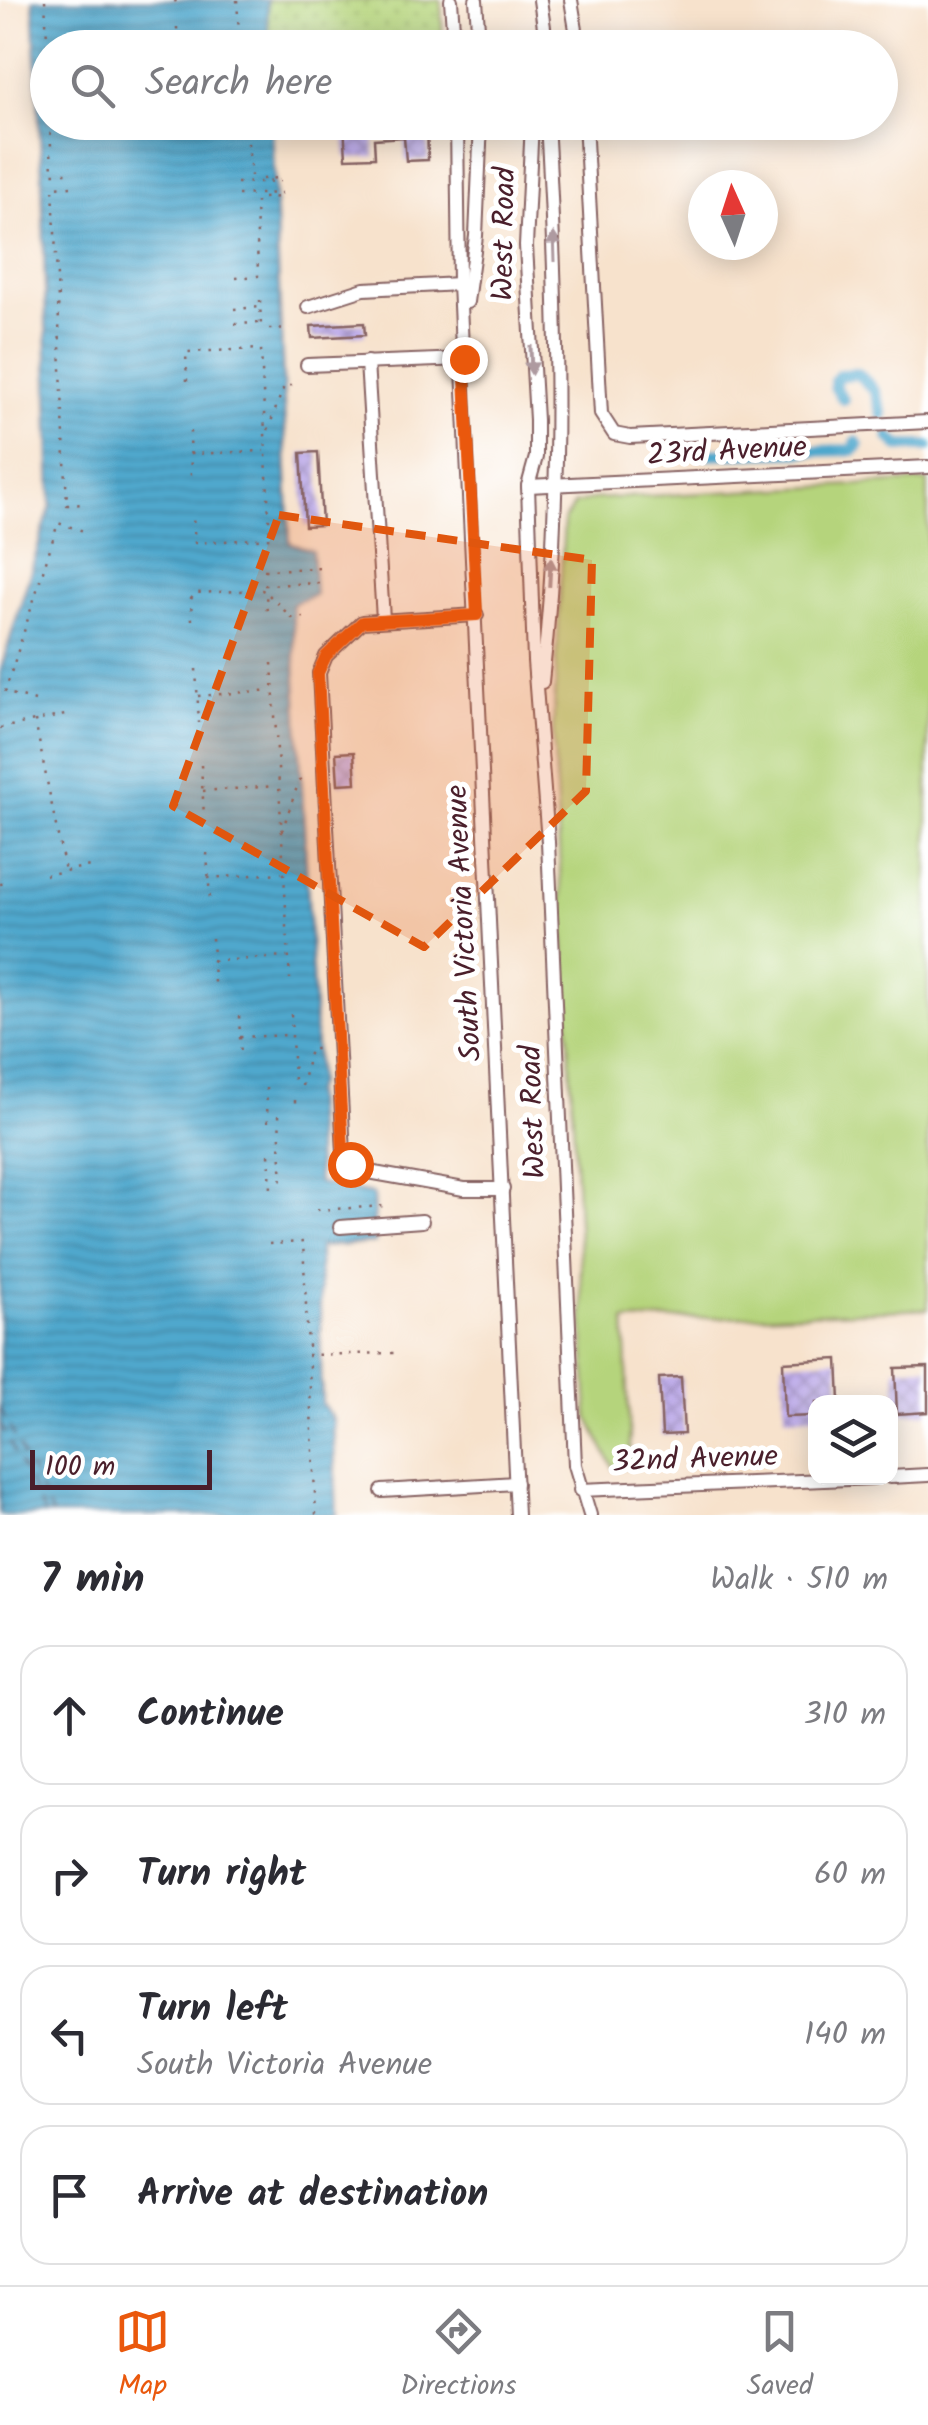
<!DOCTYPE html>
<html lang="en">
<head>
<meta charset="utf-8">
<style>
  :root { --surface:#fff; --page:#f7f7f7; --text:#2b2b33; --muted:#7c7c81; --line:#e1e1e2; --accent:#ea580c }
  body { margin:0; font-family:Kalam,sans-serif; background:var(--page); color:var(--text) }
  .controls { position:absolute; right:30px; bottom:30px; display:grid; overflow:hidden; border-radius:20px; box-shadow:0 5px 25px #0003 }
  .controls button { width:90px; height:90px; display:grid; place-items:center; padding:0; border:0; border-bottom:2px solid var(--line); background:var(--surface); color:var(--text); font:50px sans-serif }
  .compass { position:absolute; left:688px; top:170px; width:90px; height:90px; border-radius:50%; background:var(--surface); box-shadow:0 5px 25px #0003; rotate:357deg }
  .scale { position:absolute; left:30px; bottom:25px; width:182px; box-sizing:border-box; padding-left:10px; border:5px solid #4a1f2b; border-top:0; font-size:28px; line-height:35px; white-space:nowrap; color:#4a1f2b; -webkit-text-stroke:8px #fff; paint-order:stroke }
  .stop { position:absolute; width:30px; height:30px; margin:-22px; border:8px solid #ea580c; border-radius:50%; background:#fff }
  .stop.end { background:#ea580c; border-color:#fff; box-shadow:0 2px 10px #0008 }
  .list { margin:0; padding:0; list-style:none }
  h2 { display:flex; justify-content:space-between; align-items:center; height:130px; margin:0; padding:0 40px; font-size:42px }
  h2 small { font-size:32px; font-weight:400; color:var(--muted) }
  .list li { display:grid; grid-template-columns:65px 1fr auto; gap:30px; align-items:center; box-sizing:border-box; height:140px; margin:0 20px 20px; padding:0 20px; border:2px solid var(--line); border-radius:30px }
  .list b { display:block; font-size:38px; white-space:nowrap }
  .list p { margin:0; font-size:32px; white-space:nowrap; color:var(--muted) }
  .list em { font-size:32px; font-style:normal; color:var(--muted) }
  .icon { flex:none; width:55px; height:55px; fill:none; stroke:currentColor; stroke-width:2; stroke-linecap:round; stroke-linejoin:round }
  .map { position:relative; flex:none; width:928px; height:1515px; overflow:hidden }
  .search { position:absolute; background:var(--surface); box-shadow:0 5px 25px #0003; left:30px; right:30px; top:30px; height:110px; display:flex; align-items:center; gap:25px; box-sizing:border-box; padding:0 35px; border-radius:55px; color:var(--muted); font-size:38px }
  .sheet { height:770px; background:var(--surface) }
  nav { display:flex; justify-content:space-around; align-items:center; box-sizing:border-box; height:140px; border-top:2px solid var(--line); background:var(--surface); font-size:28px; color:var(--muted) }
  nav a { display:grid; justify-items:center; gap:5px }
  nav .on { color:var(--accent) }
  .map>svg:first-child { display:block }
  .grass { fill:#b5d47b; stroke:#807a53; stroke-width:2.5 }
  .park { fill:url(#park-dots); stroke:#807a53; stroke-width:2.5 }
  .water { fill:url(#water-rules); stroke:#4d647c; stroke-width:2.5 }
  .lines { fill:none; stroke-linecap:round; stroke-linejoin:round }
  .canal { stroke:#50a8cd; stroke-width:12 }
  .ferry { stroke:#4d5d74; stroke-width:2.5; stroke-dasharray:12 10; stroke-linecap:butt }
  .building { fill:url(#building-cross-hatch) }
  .minor-casing { stroke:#876363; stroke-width:16 }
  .path { stroke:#876363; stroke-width:2.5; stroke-dasharray:2.5 8; stroke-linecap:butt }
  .minor { stroke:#fff; stroke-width:12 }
  .oneway { fill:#ae9aa0 }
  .route { stroke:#ea580c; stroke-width:12 }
  .marked { fill:#e0560e; fill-opacity:0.2; stroke:#e0560e; stroke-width:8; stroke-dasharray:20 12; stroke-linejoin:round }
  .labels { text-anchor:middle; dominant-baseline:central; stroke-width:10; stroke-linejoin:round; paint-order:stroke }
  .street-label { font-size:30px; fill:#4a1f2b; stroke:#fff }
</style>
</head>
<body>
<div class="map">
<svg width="928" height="1515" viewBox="0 0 928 1515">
  <defs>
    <pattern id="park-dots" width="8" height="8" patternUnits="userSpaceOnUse" patternTransform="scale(2.5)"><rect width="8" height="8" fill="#b5d47b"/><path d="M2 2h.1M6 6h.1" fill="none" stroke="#9db66a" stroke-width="1.8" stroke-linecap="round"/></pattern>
    <pattern id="water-rules" width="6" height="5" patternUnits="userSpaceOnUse" patternTransform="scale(2.5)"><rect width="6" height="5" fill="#50a8cd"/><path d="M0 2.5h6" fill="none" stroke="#4488a7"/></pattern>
    <pattern id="building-cross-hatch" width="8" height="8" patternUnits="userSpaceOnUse" patternTransform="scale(2.5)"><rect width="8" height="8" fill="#bdabe9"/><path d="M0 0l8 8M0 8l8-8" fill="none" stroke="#9c8bbd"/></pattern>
  </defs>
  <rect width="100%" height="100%" fill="#fff"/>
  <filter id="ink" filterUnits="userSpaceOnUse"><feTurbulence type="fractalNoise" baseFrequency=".01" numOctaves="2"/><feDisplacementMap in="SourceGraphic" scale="20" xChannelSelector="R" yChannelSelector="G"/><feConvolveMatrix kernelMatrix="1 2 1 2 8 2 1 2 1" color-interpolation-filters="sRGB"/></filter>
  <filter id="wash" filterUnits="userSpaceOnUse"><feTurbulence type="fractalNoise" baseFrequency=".0048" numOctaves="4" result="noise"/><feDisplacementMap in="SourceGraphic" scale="40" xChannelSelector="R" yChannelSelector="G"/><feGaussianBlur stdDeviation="2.25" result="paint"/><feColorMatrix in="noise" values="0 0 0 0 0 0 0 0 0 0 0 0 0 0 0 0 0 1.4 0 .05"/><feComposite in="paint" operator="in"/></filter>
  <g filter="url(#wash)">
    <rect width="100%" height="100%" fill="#f7e2cc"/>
    <!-- grass -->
    <path class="grass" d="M928,481V1309L625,1321L631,1467L614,1469L588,1417L553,730L564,520L575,504L593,499Z"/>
    <!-- park -->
    <path class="park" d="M267,0H441L443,47L351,48L325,41H268Z"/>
    <!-- water -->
    <path class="water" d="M33,0H267L269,47L48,48V122L272,123L290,543L312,551L315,595L292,604L318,1082L313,1092L318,1183L373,1194L375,1243L319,1247L322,1403L333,1420L337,1515H0V672L51,505L42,175Z"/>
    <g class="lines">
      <!-- canal -->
      <g class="canal">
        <path d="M843,399L835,387V381L840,375L858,374L875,391L882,414"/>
        <path d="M889,437L899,446H928"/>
        <path d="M697,454L853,450L858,446L856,442"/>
      </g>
      <!-- ferry -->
      <g class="ferry">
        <path d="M0,1407L52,1515"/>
        <path d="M0,1423L45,1515"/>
      </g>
    </g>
    <g id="blocks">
      <!-- building -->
      <g class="building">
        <path d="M427,122L428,160L406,161L404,137L374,139L375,157L346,158L344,123Z"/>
        <path d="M364,323L365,335L312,338L311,326Z"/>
        <path d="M318,452L322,525L305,526L301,453Z"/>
        <path d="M354,752L356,783L338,784L336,753Z"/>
        <path d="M838,1359L840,1402H816V1416L785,1417L783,1362Z"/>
        <path d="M928,1367V1412L897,1414L895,1368Z"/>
        <path d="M681,1377L684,1434L662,1435L659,1378Z"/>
      </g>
    </g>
  </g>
  <g filter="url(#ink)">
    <use href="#blocks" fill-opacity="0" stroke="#876363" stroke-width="2.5"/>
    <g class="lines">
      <defs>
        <g id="minor">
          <path d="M451,0L453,29L462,48"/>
          <path d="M540,0L547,48"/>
          <path d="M571,0L579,48"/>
          <path d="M470,48L478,28L476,0"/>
          <path d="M457,122L459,284L517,1515"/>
          <path d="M532,122L526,246L536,420V457L528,486L534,661L548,842L575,1465L590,1515"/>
          <path d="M585,122L601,414L614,434L630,437L928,422"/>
          <path d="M467,302L476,236L481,122"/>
          <path d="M308,307L364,289L459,284"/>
          <path d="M367,362L383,619"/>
          <path d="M307,365L464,359"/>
          <path d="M528,486L928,467"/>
          <path d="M477,615L362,622L326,656L319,673L344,1154L352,1166L363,1171L464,1189H503"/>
          <path d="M542,682C563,496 558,309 547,122"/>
          <path d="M340,1227L422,1221"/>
          <path d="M890,1477L928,1475"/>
          <path d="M580,1490L873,1478"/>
          <path d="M382,1491L516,1483"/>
        </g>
      </defs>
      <!-- minor casing -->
      <use href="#minor" class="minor-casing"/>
      <!-- path -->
      <g class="path">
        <path d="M45,0L48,60"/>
        <path d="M175,0L176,3"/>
        <path d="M237,0L240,48"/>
        <path d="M177,27V48"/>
        <path d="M177,41L239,39"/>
        <path d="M50,122L52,173H68"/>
        <path d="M246,122L251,176"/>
        <path d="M262,179L280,178"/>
        <path d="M237,183L280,181"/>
        <path d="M71,186L53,187L67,505L86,504"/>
        <path d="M238,195L282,193"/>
        <path d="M263,198L282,197"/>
        <path d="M236,278L258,276L256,202"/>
        <path d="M260,300L261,326"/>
        <path d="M234,309L260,307"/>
        <path d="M235,324L261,323"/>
        <path d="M269,329L290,328"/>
        <path d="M187,381L186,352L261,349L270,538L195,543L193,518"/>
        <path d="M268,430L284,386L293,385"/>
        <path d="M190,431L191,478"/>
        <path d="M190,454L264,451"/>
        <path d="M264,570L320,568"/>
        <path d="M264,585L320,583"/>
        <path d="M269,595L292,618L303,617"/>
        <path d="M192,620L191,599L195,593L262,590L266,592L267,617"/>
        <path d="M272,663L290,979"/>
        <path d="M196,669L199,723"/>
        <path d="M198,696L271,690"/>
        <path d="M35,701L5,692L58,523L87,532"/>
        <path d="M35,721L65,871"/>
        <path d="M0,728L65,715"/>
        <path d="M201,765L204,816"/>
        <path d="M203,791L276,786"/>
        <path d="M282,831L299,781L309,780"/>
        <path d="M207,853L210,900"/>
        <path d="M45,875L95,865"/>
        <path d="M208,878L282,873"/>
        <path d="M0,884L8,883"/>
        <path d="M212,938L214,983"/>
        <path d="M213,961L287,957"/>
        <path d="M291,1014L294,1081"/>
        <path d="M239,1016L241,1057"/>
        <path d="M240,1037L290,1035"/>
        <path d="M302,1086L310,1049H321"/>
        <path d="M266,1088L268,1124"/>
        <path d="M295,1100V1104"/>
        <path d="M279,1115L282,1188"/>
        <path d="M269,1154L271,1189"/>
        <path d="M317,1210L385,1206"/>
        <path d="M269,1244L303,1242L316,1515"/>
        <path d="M307,1355L395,1353"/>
      </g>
      <!-- minor -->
      <use href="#minor" class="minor"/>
    </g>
    <!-- one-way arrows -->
    <defs><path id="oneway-solid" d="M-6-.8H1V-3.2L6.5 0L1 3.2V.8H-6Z" transform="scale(2.5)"/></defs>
    <g class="oneway">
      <use href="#oneway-solid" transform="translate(554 247) rotate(-92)"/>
      <use href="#oneway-solid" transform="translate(531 360) rotate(88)"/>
      <use href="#oneway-solid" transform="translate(550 572) rotate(-87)"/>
    </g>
  </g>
  <g class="lines" filter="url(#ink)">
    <!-- route -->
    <path class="route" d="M350,1164L343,1148L318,673L326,656L362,622L477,615L464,359"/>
  </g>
  <!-- marked area -->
  <path class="marked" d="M279,515L592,560L586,791L424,947L173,806Z"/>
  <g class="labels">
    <!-- street labels -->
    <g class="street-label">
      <text transform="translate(505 234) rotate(-89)">West Road</text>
      <text transform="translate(727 452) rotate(-3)">23rd Avenue</text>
      <text transform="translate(465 923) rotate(-93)">South Victoria Avenue</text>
      <text transform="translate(534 1112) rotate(-92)">West Road</text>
      <text transform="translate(695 1460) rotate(-2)">32nd Avenue</text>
    </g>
  </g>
</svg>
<div class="controls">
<button><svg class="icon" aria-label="layers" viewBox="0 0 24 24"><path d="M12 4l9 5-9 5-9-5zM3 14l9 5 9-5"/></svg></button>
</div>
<svg class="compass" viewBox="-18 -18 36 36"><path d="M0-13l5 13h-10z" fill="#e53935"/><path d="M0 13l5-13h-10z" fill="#7c7c81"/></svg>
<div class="scale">100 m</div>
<div class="stop" style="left:350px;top:1164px"></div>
<div class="stop end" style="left:464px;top:359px"></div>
<div class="search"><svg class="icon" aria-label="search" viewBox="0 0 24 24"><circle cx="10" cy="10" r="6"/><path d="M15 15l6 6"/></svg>Search here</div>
</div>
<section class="sheet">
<h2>7 min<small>Walk · 510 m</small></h2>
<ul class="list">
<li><svg class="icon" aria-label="ahead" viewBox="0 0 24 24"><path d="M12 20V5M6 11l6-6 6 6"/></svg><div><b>Continue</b></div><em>310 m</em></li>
<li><svg class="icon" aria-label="right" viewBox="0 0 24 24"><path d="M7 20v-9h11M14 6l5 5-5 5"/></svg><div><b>Turn right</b></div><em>60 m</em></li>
<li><svg class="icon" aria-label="left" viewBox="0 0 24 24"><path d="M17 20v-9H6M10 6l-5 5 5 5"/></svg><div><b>Turn left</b><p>South Victoria Avenue</p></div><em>140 m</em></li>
<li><svg class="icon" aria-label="arrive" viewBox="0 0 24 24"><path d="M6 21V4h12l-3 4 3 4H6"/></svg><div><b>Arrive at destination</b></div></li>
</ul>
</section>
<nav>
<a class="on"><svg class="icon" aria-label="map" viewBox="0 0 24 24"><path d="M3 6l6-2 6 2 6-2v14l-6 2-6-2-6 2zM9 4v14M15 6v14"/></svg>Map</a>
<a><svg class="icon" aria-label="directions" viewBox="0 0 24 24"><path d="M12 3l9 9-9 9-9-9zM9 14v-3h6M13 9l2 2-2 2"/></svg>Directions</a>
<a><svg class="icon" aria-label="saved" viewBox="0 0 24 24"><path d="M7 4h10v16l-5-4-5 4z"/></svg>Saved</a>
</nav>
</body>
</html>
